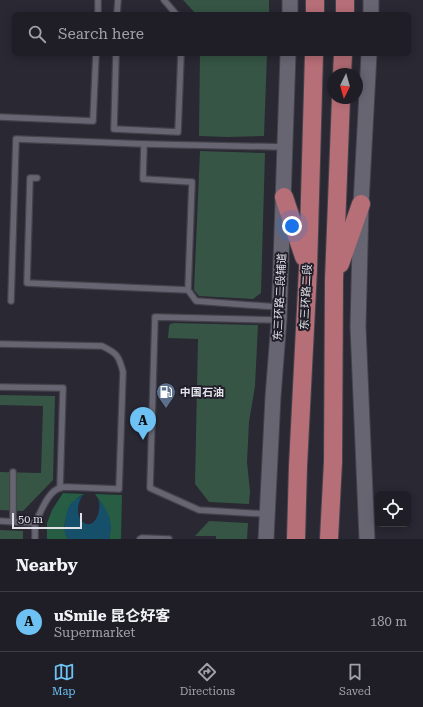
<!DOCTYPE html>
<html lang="en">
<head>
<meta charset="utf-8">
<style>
  :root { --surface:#1f1e26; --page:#27272e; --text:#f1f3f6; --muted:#a1a2a7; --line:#3c3c43; --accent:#6dc2f3 }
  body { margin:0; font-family:"Roboto Serif","Noto Sans SC",serif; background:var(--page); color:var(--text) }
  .controls { position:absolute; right:12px; bottom:12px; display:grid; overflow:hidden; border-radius:6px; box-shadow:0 2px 10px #0003 }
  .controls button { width:36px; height:36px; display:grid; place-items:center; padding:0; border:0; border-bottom:1px solid var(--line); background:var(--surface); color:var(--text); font:20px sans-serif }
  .compass { position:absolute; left:327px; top:68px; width:36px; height:36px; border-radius:50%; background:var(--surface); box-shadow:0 2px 10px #0003; rotate:185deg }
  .scale { position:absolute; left:12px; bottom:10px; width:70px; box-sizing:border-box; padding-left:4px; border:2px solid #e1e1e8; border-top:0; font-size:11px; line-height:14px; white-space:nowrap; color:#e1e1e8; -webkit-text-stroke:3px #201e29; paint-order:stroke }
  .you { position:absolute; left:292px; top:226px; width:14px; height:14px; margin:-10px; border:3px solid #fff; border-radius:50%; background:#1a73e8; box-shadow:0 0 0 6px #1a73e833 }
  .badge { display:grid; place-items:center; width:26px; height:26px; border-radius:50%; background:var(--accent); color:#111; font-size:13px; font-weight:700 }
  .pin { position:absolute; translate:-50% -33px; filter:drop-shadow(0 1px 2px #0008) }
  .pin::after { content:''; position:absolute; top:21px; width:14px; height:12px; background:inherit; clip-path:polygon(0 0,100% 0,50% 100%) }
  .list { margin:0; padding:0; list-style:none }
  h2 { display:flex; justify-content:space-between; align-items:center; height:52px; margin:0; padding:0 16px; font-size:17px }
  h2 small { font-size:13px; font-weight:400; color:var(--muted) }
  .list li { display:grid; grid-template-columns:26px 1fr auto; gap:12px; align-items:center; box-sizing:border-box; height:60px; padding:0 16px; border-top:1px solid var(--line) }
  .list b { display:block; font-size:15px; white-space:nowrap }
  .list p { margin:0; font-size:13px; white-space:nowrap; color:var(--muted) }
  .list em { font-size:13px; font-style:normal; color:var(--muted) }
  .icon { flex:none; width:22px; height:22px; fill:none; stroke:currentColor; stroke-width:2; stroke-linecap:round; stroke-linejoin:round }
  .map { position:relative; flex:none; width:423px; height:539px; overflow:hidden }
  .search { position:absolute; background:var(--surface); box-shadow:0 2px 10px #0003; left:12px; right:12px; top:12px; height:44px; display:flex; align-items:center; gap:10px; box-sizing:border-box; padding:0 14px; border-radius:6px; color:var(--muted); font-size:15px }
  .sheet { height:112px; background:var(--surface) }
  nav { display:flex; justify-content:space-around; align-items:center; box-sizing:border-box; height:56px; border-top:1px solid var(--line); background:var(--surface); font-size:11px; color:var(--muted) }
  nav a { display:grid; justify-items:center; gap:2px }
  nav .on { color:var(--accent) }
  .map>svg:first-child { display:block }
  .green { fill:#365544 }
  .forest { fill:#275d42 }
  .water { fill:#154f6a }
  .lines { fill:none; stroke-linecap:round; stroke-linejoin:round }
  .service-casing { stroke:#44434c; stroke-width:8 }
  .secondary-casing { stroke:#44434c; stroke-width:17 }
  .trunk-casing { stroke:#44434c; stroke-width:20 }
  .service { stroke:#676572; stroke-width:5.5 }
  .secondary { stroke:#676572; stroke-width:15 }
  .trunk { stroke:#b66e77; stroke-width:18 }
  .labels { text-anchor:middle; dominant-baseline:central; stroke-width:4; stroke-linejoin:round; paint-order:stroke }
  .street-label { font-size:11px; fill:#e1e1e8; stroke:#201e29 }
  .poi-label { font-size:11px; font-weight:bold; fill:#e1e1e8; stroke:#201e29; text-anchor:start }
</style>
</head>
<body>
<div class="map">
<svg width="423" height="539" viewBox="0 0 423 539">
  <rect width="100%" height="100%" fill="#292833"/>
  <!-- green -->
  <g class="green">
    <path d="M183,0H269V14H196Z"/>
    <path d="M200,54H267L264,136L228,137L199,136Z"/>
    <path d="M200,151L265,153L261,293L253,299L199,296L194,290Z"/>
    <path d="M174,323L258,325L255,386L249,422L247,462L250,491L249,504L209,502L195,484L198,339L168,338L169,327L170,324Z"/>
    <path d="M0,395L55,396L53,480L23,511L0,510V472L41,473L43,406L0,405Z"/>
    <path d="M209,521L248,523L247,539H216V536H195Z"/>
    <path d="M0,530L23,531V539H0Z"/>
  </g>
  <!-- forest -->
  <g class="forest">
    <path d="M63,493L84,494C81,496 77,497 76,500C67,510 60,527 68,539H47V523L52,510Z"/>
    <path d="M95,494L122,495L121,539H109C114,520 105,508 95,494Z"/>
  </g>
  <!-- water -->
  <path class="water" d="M84,494C77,501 74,520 87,524C94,526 99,515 99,509C100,506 99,502 98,499C109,512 114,523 109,539H68C64,534 64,529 65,523C67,506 69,503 84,494Z"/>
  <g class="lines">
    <defs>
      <g id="service">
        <path d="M164,0L176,14"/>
        <path d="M98,14V0"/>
        <path d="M117,14L118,0"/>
        <path d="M116,54L114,129L178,132L181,54"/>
        <path d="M0,117L93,121L96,54"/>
        <path d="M144,144L143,179L192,182L188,290L196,301L278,307"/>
        <path d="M37,178H30L27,283L188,290"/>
        <path d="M11,301L16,139L144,144L284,147"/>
        <path d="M0,344L102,346C117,353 119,356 123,372L119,489L67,487C64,487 62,487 60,488C48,491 41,512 35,523L0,521"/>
        <path d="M0,387L63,388L60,488"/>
        <path d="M266,514L199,510L150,488L155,317L279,320"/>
        <path d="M13,522V472"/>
        <path d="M35,523V539"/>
        <path d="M140,539L142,538L169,539"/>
      </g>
      <g id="secondary">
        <path d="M290,14V0"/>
        <path d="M371,14V0"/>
        <path d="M266,539L273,397L279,320L288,54"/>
        <path d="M367,539L358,327L361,204L369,54"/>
      </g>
      <g id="trunk">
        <path d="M315,14V0"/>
        <path d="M345,14V0"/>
        <path d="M342,74L343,54"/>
        <path d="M284,197L304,257"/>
        <path d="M340,264L361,204"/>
        <path d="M296,539L298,466L308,269L314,54"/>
        <path d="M329,539L333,462L334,280L341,98"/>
      </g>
    </defs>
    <!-- service casing -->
    <use href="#service" class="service-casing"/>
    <!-- secondary casing -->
    <use href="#secondary" class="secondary-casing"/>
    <!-- trunk casing -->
    <use href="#trunk" class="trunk-casing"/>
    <!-- service -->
    <use href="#service" class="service"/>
    <!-- secondary -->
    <use href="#secondary" class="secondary"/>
    <!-- trunk -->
    <use href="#trunk" class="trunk"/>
  </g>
  <!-- icons -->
  <defs>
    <symbol id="fuel-pin" viewBox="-11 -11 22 30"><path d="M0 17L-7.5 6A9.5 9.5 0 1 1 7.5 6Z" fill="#5c6f8a" stroke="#201e29"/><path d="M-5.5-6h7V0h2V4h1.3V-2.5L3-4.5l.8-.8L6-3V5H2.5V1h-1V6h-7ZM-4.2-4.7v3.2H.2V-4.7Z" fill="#fff"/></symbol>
  </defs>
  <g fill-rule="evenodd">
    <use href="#fuel-pin" x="155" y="381" width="22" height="30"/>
  </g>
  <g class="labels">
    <!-- street labels -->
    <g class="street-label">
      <text transform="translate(280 297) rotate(-87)">东三环路二段辅道</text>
      <text transform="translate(306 297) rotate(-87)">东三环路二段</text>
    </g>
    <!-- poi labels -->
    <g class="poi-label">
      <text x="180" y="392">中国石油</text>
    </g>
  </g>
</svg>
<div class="controls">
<button><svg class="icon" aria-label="locate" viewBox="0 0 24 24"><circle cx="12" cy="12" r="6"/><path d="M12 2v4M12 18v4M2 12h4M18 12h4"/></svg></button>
</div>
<svg class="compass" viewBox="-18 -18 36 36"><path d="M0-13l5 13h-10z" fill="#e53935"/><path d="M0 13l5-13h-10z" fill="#a1a2a7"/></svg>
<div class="scale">50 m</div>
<div class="you"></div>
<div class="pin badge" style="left:143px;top:440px">A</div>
<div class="search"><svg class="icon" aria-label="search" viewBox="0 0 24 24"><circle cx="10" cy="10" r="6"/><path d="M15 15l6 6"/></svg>Search here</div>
</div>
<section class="sheet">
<h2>Nearby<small></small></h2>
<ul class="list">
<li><span class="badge">A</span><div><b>uSmile 昆仑好客</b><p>Supermarket</p></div><em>180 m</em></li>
</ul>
</section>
<nav>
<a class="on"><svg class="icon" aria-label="map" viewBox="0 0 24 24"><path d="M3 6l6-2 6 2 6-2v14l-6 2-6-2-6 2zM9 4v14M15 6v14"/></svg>Map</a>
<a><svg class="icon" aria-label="directions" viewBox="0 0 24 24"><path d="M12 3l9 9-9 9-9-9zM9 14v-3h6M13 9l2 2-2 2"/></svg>Directions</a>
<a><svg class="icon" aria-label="saved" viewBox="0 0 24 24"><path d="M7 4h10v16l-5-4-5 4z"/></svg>Saved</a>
</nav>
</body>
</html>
